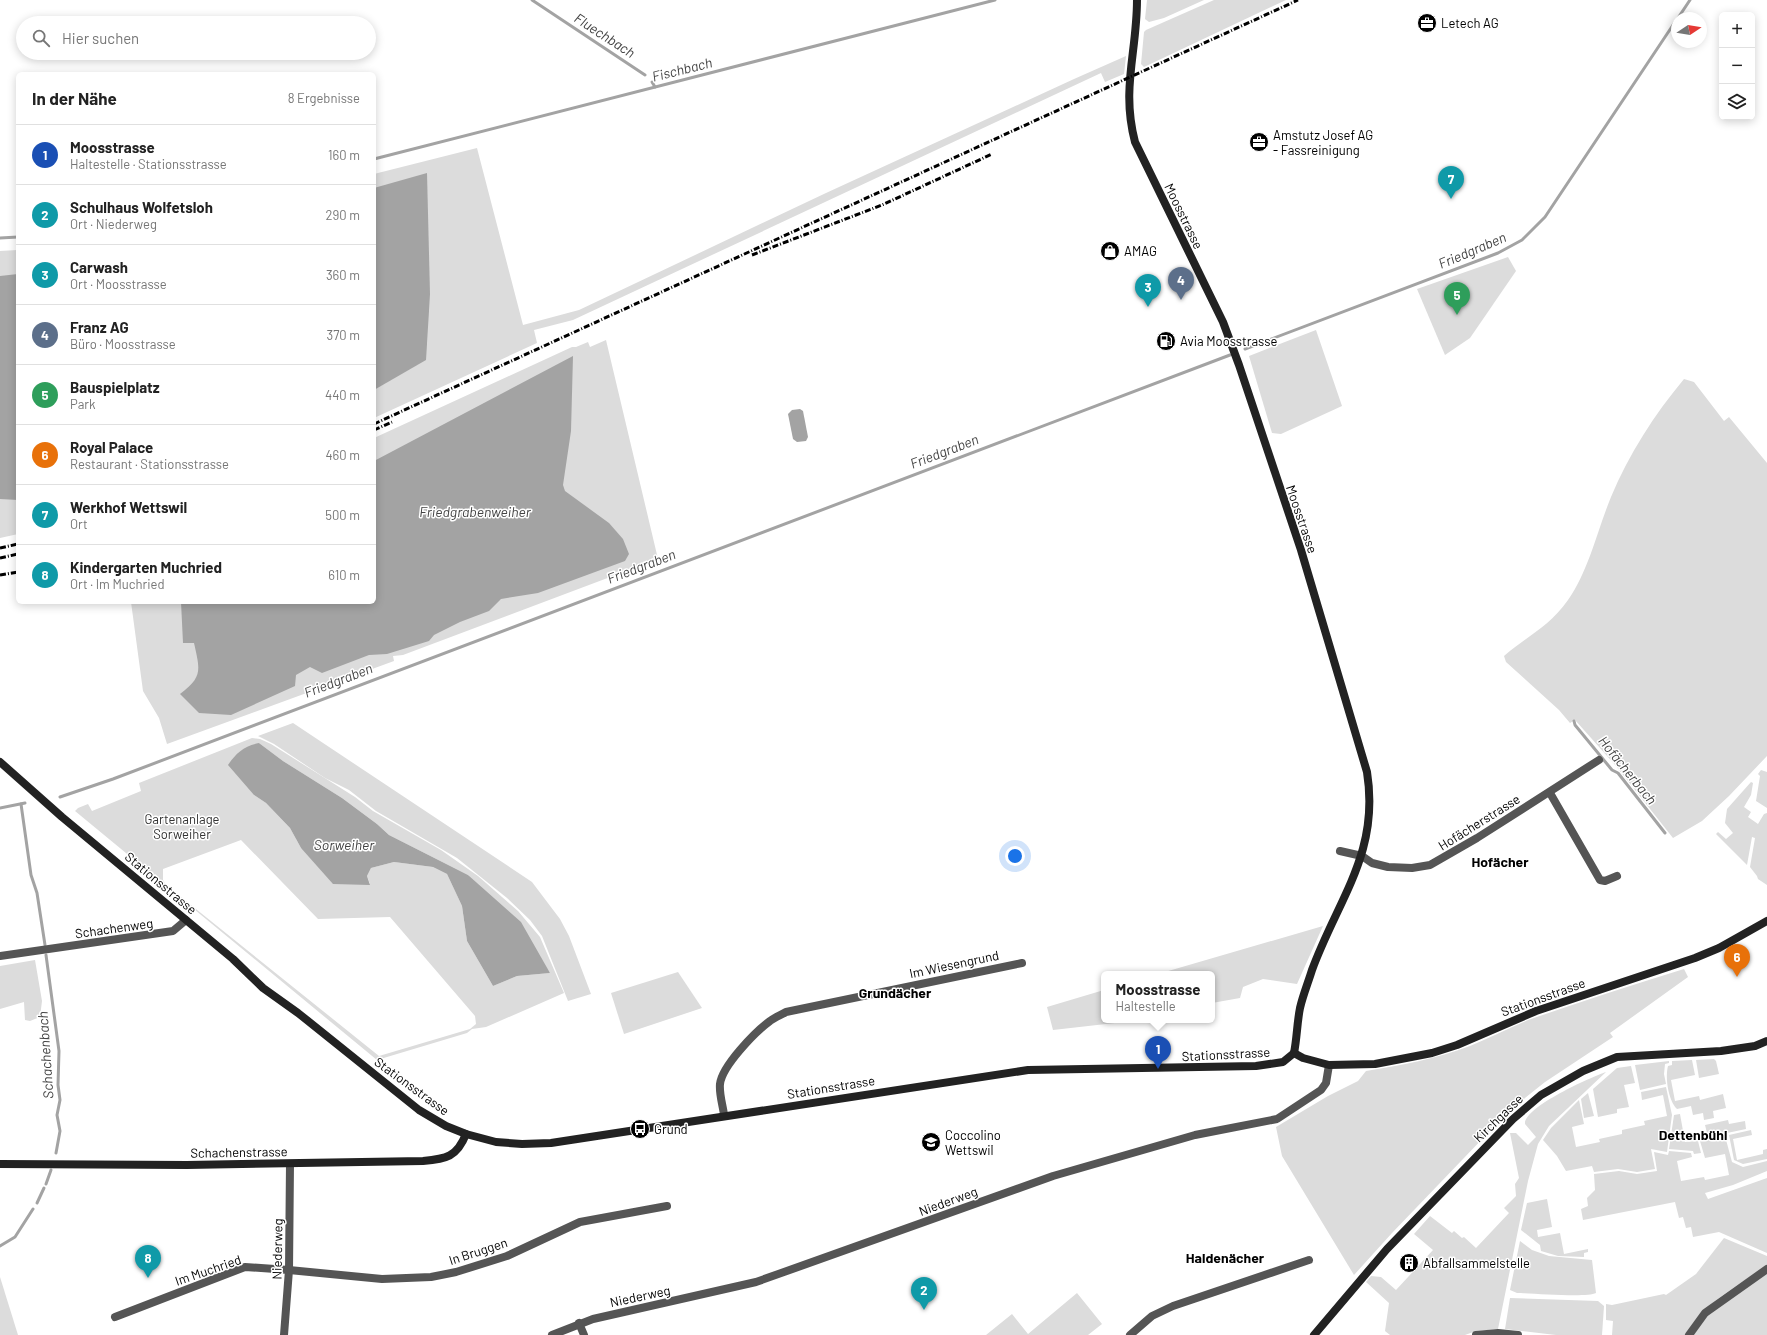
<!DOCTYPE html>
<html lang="de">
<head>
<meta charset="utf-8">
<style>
  :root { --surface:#fff; --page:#f2f2f2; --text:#222; --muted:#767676; --line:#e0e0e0; --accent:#000 }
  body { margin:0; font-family:Barlow,sans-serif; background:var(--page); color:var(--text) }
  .controls { position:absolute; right:12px; top:12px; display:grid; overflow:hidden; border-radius:6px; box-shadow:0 2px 10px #0003 }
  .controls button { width:36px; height:36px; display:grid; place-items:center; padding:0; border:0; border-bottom:1px solid var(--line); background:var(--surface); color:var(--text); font:20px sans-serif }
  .compass { position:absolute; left:1671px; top:12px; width:36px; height:36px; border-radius:50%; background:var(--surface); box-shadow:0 2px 10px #0003; rotate:78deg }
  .you { position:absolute; left:1015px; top:856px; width:14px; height:14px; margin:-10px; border:3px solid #fff; border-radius:50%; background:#1a73e8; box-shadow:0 0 0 6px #1a73e833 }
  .badge { display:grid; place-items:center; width:26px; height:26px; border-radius:50%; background:var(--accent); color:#fff; font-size:13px; font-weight:700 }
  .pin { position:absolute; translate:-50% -33px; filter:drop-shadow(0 1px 2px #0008) }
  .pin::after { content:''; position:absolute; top:21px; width:14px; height:12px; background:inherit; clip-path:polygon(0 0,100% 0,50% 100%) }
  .popup { position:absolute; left:1101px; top:971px; width:114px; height:52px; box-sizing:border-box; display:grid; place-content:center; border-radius:6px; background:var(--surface); filter:drop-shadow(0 1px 3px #0005); font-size:13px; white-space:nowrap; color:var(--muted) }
  .popup b { font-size:15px; color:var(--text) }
  .popup::after { content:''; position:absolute; left:50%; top:100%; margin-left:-8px; border:8px solid transparent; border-top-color:var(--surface) }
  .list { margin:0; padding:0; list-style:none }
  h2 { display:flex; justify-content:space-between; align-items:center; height:52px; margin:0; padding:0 16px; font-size:17px }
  h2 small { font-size:13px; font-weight:400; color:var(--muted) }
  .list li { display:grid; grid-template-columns:26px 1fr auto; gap:12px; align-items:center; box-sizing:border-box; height:60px; padding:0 16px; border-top:1px solid var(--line) }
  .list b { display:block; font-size:15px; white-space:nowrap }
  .list p { margin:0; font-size:13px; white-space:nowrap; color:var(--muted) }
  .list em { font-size:13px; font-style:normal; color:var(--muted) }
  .icon { flex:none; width:22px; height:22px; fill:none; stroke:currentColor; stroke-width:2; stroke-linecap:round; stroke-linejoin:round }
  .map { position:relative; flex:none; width:1767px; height:1335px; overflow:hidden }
  .search { position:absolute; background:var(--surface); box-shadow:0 2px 10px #0003; left:16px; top:16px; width:360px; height:44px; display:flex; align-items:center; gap:10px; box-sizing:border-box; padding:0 14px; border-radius:22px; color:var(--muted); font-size:15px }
  .panel { position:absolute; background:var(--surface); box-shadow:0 2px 10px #0003; left:16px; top:72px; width:360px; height:532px; border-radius:6px }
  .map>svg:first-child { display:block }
  .green { fill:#dcdcdc; fill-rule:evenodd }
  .water { fill:#a3a3a3 }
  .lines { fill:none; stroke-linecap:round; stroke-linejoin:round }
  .stream { stroke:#a3a3a3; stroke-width:3 }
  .street { stroke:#555; stroke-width:8 }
  .secondary { stroke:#222; stroke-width:8 }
  .rail { stroke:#000; stroke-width:3; stroke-dasharray:6 2 1 2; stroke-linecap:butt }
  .labels { text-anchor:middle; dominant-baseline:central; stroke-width:3; stroke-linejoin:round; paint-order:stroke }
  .poi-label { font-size:13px; fill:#000; stroke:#fff; text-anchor:start }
  .street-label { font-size:13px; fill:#000; stroke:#fff }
  .park-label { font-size:13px; fill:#333; stroke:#fff }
  .water-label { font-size:14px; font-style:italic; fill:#444; stroke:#fff }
  .neighbourhood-label { font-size:14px; font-weight:bold; fill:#000; stroke:#fff }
</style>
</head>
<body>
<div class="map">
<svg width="1767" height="1335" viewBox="0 0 1767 1335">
  <rect width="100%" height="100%" fill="#fff"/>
  <!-- green -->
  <g class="green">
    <path d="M1147,0H1204L1164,18L1149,22L1145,19Z"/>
    <path d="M1214,0H1286L1144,67L1141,64L1144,32L1146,30Z"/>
    <path d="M1126,56L1124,74L1105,82L1101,73L573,320L534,330L537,343L374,418V174L477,148L523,325L579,310L826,193L1074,79Z"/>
    <path d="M18,250V534L0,538V251Z"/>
    <path d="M1508,257L1516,271L1470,338L1445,355L1417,289Z"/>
    <path d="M1316,330L1342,406L1281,434L1272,433L1249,356Z"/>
    <path d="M606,340L658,559L403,655L393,656L394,661L167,744L159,718L143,691L131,602H374V438L572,347H576L588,342L590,347Z"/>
    <path d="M1684,379L1694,382L1724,421L1729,417L1767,463V756L1729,796L1702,821L1673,838L1616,766L1575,720L1570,723L1559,710L1506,662L1504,656C1527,636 1549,627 1568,600C1589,570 1597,531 1611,497C1629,454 1654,415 1684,379Z"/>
    <path d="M293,723L532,882L560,919L569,936L591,994L568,1001L542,936L530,920L507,898L457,858L376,811L349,790L325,778L274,744L258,736Z"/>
    <path d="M252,738L260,739L271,744L355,797L373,811L441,850L478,876L518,911L540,937L564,993L486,1027L472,1029L467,1033L377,1060L75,811L78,808L88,804L92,811L141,791L139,783ZM259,743L283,761L342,798L377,824L389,835L468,875L550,973L517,976L493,986L467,941L462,906L447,874L433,867L394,862L371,868L367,876L370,884L301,848L290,828L266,803L254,795ZM241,840L318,919L390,917L475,1016L476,1024L470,1029L379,1056L166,885L163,880V869Z"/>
    <path d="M1761,770L1767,772V808L1756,801L1760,776L1758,774Z"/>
    <path d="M1751,782L1753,783L1751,795L1744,807L1751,812L1748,817L1758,824L1764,814L1767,813V885L1758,879L1757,876L1750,867L1755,838L1752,837L1747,865L1716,834L1718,832L1726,839L1733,833L1725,823L1727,809Z"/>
    <path d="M1323,926L1297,984L1263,979L1243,987L1240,998L1212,1003V974H1158Z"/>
    <path d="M35,960L42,1001L40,1017L30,1021L25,1020L24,1002L0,1009V966Z"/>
    <path d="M1684,969L1688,977L1610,1033L1613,1037L1545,1082L1510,1110L1392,1233L1354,1275L1282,1156L1276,1127L1328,1096L1358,1081L1366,1071C1401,1065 1436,1059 1470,1046C1490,1038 1510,1027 1531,1019C1582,1001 1633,985 1684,969Z"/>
    <path d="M678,972L702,1008L624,1034L611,993Z"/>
    <path d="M1104,990V1020H1141L1053,1030L1047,1007Z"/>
    <path d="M1714,1059L1716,1061L1719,1074L1699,1078L1696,1060Z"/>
    <path d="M1692,1060L1695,1075L1671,1080L1675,1101L1699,1096L1700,1100L1723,1094L1726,1108L1713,1111L1714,1118L1704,1120L1703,1113L1693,1115L1691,1106L1677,1109C1668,1100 1665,1077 1668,1066L1672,1065V1061Z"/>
    <path d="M1669,1061V1063L1665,1064L1664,1074L1666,1084L1640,1090L1635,1065Z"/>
    <path d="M1631,1066L1635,1083L1624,1085L1629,1107L1617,1109V1113L1598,1117L1593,1089L1617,1068Z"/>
    <path d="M1606,1072L1549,1126L1538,1144L1528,1181L1498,1329L1476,1331L1465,1335H1390L1385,1331L1389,1303L1366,1282L1371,1276L1381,1277L1396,1290L1433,1250L1414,1234L1430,1216L1452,1233L1454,1231L1462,1238L1464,1237L1476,1248L1509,1213L1504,1208L1516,1196L1515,1184L1519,1178L1510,1133H1516L1528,1145L1536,1137L1525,1124C1524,1107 1591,1077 1606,1072Z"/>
    <path d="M1666,1087L1672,1115L1667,1152L1651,1149L1655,1169L1637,1172L1618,1169L1594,1172L1592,1166L1566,1171L1557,1156L1543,1140L1551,1128L1579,1100L1584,1124L1572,1127L1576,1147L1600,1142L1599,1139L1622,1134V1130L1645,1125L1644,1121L1667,1116L1663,1095L1642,1100L1641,1092Z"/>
    <path d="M1588,1093L1594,1116L1584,1118L1581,1099Z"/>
    <path d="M1680,1114L1685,1142L1698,1141L1701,1153L1694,1154L1693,1151L1669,1149L1674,1115Z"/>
    <path d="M1728,1120L1729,1124L1745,1121L1746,1129L1708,1137L1705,1125Z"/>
    <path d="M1751,1130L1752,1135L1733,1139L1737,1160L1763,1154V1150L1767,1149V1159L1743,1164L1734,1160L1729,1135Z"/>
    <path d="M1725,1136L1732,1162L1743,1167L1767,1161V1171L1733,1185L1705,1193L1708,1199L1767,1178V1253L1719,1232L1693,1237L1691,1227L1686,1228L1683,1217L1679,1218L1675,1202L1583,1220L1581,1209L1588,1206L1587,1198L1595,1190L1594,1174L1619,1171L1637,1174L1657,1171L1654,1152L1668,1155L1669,1151L1691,1153L1692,1157L1677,1161L1681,1181L1704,1177L1705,1180L1729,1175L1725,1154L1705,1158L1700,1141Z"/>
    <path d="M1547,1199L1552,1227L1537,1230L1538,1237L1560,1233L1564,1254L1588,1249V1252L1584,1253V1257L1558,1256L1541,1251L1540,1245L1521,1230L1527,1203Z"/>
    <path d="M1724,1238L1767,1256V1265C1741,1284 1700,1305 1686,1335H1612L1613,1321L1606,1320V1304L1612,1305L1664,1294L1666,1295L1696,1274Z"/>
    <path d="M1520,1241L1532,1250L1549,1256L1592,1260L1596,1293C1587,1298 1531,1293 1517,1293L1510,1290Z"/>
    <path d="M1767,1272V1335H1692L1704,1317Z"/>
    <path d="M0,1277L18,1335H0Z"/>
    <path d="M1077,1293L1102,1324L1088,1335H986L1012,1314L1028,1334Z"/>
    <path d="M1510,1298L1598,1301L1604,1306L1602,1335H1556L1505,1329Z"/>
  </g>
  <!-- water -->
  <g class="water">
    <path d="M427,173L430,294L426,360L374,390V188Z"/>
    <path d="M18,274V500L0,499V276Z"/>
    <path d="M573,356L571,431L563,485L565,491L609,523L623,539L629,554L625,561L538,593L501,599L489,611L460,622L434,635L429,641L387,654L369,655L322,673L310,667L296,675L295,686L231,715L199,713L180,694C203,677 200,670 194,643H183L181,602H374V461Z"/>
    <path d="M800,409L803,411L808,437L806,441L797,442L793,439L788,414L792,410Z"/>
    <path d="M259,743L283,761L342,798L377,824L389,835L468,875L521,922L550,973L517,976L493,986L467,941L462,906L447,874L433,867L394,862L371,868L367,876L370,885L333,884L301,848L290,828L266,803L254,795L228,765C236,753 244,746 259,743Z"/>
  </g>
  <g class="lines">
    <!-- stream -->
    <g class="stream">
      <path d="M532,0L645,75"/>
      <path d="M1678,18L1690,0"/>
      <path d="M652,82L655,87"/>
      <path d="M374,159L995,0"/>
      <path d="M0,238L18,237"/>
      <path d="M1245,349L1498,253L1522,240L1545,217L1677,19"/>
      <path d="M1574,721L1575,725L1612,770L1618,773L1665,833"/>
      <path d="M60,797L113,779L1230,355"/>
      <path d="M21,804L31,875L37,893L45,945"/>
      <path d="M0,808L25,803"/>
      <path d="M46,955L59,1051L58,1085L60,1100L57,1115L60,1131L56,1153"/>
      <path d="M46,1184L51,1170"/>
      <path d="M37,1203L44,1188"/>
      <path d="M0,1246L15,1237L33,1209"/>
    </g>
    <!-- street -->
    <g class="street">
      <path d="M1550,793L1600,880L1605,881L1617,876"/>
      <path d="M1340,851L1362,856L1372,863L1388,867L1412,868L1430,865L1477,838L1599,760"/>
      <path d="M0,956L173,931L186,920"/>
      <path d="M724,1115C723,1106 719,1094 720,1084C722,1066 755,1032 770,1021C775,1017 781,1015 786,1012L1022,963"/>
      <path d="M115,1317L245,1267L289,1270L382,1279L431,1277L456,1272L507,1256L580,1222L667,1206"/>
      <path d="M579,1323L584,1335"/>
      <path d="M284,1335L289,1270L290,1164"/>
      <path d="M552,1335L593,1319L756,1282L1053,1176L1195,1135L1277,1119L1321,1090L1326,1083L1329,1065"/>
      <path d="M1130,1335L1152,1316L1173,1306L1309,1260"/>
      <path d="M1476,1335L1498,1333L1518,1335"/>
      <path d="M1689,1335L1705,1313L1767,1269"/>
    </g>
    <!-- secondary -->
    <g class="secondary">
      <path d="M1137,0C1137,52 1121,89 1135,142L1223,322L1239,365L1301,550L1367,772C1380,853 1338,899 1312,970C1308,983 1303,995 1300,1008C1297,1023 1297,1038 1294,1053"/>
      <path d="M0,762L62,817L233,959L263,988L298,1013L419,1110L446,1126L466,1134L496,1142L522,1144L551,1143L1028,1070L1256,1066L1283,1062L1294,1053"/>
      <path d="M1294,1053L1303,1058L1329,1065L1375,1064L1432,1053L1457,1045L1536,1011L1695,958L1719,948L1767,921"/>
      <path d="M0,1164L187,1165L423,1161C446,1159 457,1157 466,1134"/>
      <path d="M1314,1335L1387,1249L1513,1119L1541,1095L1583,1071L1617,1057L1721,1051L1755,1046L1767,1041"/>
    </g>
    <!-- rail -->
    <g class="rail">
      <path d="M752,255L882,205L992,154"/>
      <path d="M374,424L1298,0"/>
      <path d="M374,430L392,422"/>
      <path d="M0,548L18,544"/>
      <path d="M0,558L18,554"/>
      <path d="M0,575L18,572"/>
    </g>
  </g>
  <!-- icons -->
  <defs>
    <symbol id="office-disc" viewBox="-11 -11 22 22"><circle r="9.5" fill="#000" stroke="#fff"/><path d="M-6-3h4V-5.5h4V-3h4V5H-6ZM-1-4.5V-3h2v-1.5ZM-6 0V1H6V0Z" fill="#fff"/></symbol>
    <symbol id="shop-disc" viewBox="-11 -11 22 22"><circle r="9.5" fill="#000" stroke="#fff"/><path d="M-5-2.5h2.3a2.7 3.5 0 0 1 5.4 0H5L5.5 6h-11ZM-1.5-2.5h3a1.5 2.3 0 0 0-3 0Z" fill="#fff"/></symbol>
    <symbol id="fuel-disc" viewBox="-11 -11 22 22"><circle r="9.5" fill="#000" stroke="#fff"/><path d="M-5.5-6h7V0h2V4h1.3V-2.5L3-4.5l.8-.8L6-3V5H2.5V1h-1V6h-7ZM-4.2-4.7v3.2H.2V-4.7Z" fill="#fff"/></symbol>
    <symbol id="bus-disc" viewBox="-11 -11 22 22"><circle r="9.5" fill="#000" stroke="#fff"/><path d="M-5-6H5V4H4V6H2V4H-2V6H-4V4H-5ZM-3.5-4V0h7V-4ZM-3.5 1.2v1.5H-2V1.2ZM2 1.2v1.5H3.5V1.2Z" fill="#fff"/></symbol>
    <symbol id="school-disc" viewBox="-11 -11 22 22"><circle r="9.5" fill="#000" stroke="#fff"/><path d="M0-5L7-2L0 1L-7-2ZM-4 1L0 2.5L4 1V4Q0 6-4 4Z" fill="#fff"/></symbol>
    <symbol id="building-disc" viewBox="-11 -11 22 22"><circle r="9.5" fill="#000" stroke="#fff"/><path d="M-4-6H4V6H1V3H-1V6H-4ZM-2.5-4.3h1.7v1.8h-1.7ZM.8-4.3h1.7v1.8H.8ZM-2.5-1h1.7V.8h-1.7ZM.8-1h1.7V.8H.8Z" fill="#fff"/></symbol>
  </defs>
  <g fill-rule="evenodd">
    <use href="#office-disc" x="1416" y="12" width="22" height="22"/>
    <use href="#office-disc" x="1248" y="131" width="22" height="22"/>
    <use href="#shop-disc" x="1099" y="240" width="22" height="22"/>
    <use href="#fuel-disc" x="1155" y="330" width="22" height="22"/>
    <use href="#bus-disc" x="629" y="1118" width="22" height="22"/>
    <use href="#school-disc" x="920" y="1131" width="22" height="22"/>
    <use href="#building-disc" x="1398" y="1252" width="22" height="22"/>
  </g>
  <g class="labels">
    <!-- poi labels -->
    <g class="poi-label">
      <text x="1441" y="23">Letech AG</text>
      <text x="1273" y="135">Amstutz Josef AG<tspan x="1273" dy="15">- Fassreinigung</tspan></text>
      <text x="1124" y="251">AMAG</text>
      <text x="1180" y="341">Avia Moosstrasse</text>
      <text x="654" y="1129">Grund</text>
      <text x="945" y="1135">Coccolino<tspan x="945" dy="15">Wettswil</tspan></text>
      <text x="1423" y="1263">Abfallsammelstelle</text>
    </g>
    <!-- street labels -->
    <g class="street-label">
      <text transform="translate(1184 216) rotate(64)">Moosstrasse</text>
      <text transform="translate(1302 519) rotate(71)">Moosstrasse</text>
      <text transform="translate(1479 822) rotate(-32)">Hofächerstrasse</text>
      <text transform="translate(161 883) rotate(40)">Stationsstrasse</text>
      <text transform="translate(114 928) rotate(-8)">Schachenweg</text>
      <text transform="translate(954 964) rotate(-12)">Im Wiesengrund</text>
      <text transform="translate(1543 997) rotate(-20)">Stationsstrasse</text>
      <text transform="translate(1226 1054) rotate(-3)">Stationsstrasse</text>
      <text transform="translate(412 1086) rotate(36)">Stationsstrasse</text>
      <text transform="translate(831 1087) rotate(-9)">Stationsstrasse</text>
      <text transform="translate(1498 1118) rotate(-44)">Kirchgasse</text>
      <text transform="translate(239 1152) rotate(-1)">Schachenstrasse</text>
      <text transform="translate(948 1201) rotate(-20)">Niederweg</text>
      <text transform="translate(277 1249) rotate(-89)">Niederweg</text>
      <text transform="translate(478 1251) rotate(-18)">In Bruggen</text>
      <text transform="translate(208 1270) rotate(-19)">Im Muchried</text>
      <text transform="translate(640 1296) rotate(-12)">Niederweg</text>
    </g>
    <!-- park labels -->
    <g class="park-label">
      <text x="182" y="819">Gartenanlage<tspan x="182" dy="15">Sorweiher</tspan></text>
    </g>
    <!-- water labels -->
    <g class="water-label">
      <text transform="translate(605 35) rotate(33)">Fluechbach</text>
      <text transform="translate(682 69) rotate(-14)">Fischbach</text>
      <text transform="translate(1472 250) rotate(-23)">Friedgraben</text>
      <text transform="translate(944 451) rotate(-21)">Friedgraben</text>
      <text x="475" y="511">Friedgrabenweiher</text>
      <text transform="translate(641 566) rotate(-21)">Friedgraben</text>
      <text transform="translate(338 680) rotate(-21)">Friedgraben</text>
      <text transform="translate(1628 770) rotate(51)">Hofächerbach</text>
      <text x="344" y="844">Sorweiher</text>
      <text transform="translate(45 1055) rotate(-94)">Schachenbach</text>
    </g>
    <!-- neighbourhood labels -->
    <g class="neighbourhood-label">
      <text x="1500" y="861">Hofächer</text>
      <text x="895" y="992">Grundächer</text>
      <text x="1693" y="1134">Dettenbühl</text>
      <text x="1225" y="1257">Haldenächer</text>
    </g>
  </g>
</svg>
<div class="controls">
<button>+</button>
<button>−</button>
<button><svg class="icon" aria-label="layers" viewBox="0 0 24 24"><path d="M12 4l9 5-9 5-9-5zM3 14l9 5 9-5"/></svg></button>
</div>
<svg class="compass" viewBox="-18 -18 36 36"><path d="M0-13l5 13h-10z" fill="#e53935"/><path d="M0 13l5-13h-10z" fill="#767676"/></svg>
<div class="you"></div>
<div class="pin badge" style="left:1158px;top:1069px;background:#1a4fb4">1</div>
<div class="popup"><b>Moosstrasse</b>Haltestelle</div>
<div class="pin badge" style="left:924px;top:1310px;background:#0f9aa8">2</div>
<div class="pin badge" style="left:1148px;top:307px;background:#0f9aa8">3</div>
<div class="pin badge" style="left:1181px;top:300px;background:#5c6f8a">4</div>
<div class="pin badge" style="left:1457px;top:315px;background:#2e9e5b">5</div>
<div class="pin badge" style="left:1737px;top:977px;background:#e8710a">6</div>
<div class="pin badge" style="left:1451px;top:199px;background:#0f9aa8">7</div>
<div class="pin badge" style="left:148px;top:1278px;background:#0f9aa8">8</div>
<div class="search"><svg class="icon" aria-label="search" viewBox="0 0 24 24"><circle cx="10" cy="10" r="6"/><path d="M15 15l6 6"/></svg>Hier suchen</div>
<section class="panel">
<h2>In der Nähe<small>8 Ergebnisse</small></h2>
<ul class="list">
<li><span class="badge" style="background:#1a4fb4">1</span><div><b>Moosstrasse</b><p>Haltestelle · Stationsstrasse</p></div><em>160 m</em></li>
<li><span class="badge" style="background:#0f9aa8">2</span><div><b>Schulhaus Wolfetsloh</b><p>Ort · Niederweg</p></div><em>290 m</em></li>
<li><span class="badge" style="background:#0f9aa8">3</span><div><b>Carwash</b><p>Ort · Moosstrasse</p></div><em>360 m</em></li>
<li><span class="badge" style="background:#5c6f8a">4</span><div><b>Franz AG</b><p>Büro · Moosstrasse</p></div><em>370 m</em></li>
<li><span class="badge" style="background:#2e9e5b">5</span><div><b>Bauspielplatz</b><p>Park</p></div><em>440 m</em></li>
<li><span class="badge" style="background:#e8710a">6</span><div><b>Royal Palace</b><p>Restaurant · Stationsstrasse</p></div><em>460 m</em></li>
<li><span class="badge" style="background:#0f9aa8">7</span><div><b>Werkhof Wettswil</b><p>Ort</p></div><em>500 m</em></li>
<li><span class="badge" style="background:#0f9aa8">8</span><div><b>Kindergarten Muchried</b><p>Ort · Im Muchried</p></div><em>610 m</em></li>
</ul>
</section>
</div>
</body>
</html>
